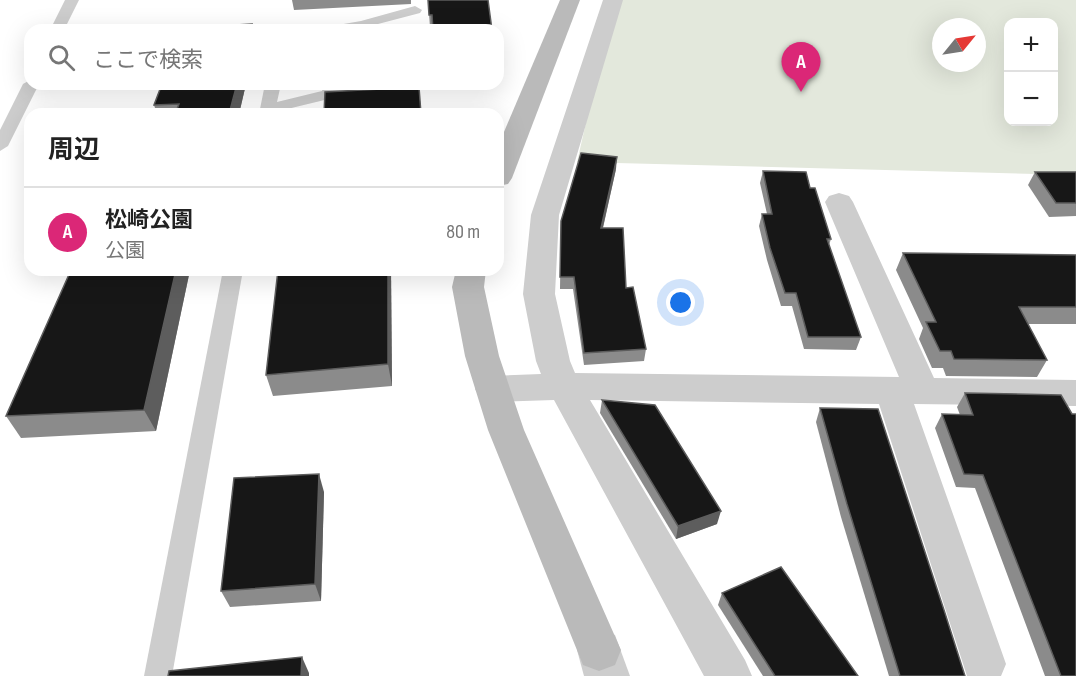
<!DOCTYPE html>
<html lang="ja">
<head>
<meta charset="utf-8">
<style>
  :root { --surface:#fff; --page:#f2f2f2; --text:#222; --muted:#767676; --line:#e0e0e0; --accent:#db2777 }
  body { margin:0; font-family:"Sofia Sans Condensed","Noto Sans JP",sans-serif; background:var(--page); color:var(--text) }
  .controls { position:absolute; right:18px; top:18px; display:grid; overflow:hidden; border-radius:12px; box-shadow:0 6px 24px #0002 }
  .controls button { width:54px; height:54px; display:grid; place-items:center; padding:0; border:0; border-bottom:2px solid var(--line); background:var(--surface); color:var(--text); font:30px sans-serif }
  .compass { position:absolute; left:932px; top:18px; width:54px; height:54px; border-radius:50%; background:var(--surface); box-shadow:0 6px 24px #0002; rotate:60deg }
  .you { position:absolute; left:681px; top:303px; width:21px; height:21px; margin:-15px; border:4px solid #fff; border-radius:50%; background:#1a73e8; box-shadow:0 0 0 9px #1a73e833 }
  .badge { display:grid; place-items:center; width:39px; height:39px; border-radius:50%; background:var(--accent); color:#fff; font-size:20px; font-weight:700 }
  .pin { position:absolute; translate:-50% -50px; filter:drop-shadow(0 2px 3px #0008) }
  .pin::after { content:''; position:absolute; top:32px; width:21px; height:18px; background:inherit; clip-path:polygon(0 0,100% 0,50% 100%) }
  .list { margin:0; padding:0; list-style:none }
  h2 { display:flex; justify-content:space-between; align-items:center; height:78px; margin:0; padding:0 24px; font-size:26px }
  h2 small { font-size:20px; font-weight:400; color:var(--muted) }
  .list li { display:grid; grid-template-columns:39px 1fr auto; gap:18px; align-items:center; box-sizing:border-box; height:90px; padding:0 24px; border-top:2px solid var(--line) }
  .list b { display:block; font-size:22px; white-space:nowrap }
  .list p { margin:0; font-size:20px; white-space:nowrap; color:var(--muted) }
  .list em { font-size:20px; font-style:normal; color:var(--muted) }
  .icon { flex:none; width:33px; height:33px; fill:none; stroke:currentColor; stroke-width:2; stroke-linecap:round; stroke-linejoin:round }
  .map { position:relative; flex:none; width:1076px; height:676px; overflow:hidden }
  .search { position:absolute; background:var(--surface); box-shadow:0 6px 24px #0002; left:24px; top:24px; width:480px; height:66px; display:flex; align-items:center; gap:15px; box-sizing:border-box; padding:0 21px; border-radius:18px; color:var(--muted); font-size:22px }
  .panel { position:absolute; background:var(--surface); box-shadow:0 6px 24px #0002; left:24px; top:108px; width:480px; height:168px; border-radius:18px }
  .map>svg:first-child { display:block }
  .green { fill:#e3e8dc; fill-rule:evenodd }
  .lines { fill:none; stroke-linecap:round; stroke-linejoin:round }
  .lane { fill:#cdcdcd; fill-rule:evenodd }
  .street { fill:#cdcdcd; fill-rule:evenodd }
  .secondary { fill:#bababa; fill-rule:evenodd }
  .wall { fill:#8b8b8b }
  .shaded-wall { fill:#5d5d5d }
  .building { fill:#171717; stroke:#5d5d5d; stroke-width:1.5 }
</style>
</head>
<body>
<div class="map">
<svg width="1076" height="676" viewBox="0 0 1076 676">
  <rect width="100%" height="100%" fill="#fff"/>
  <!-- green -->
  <path class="green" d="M614,0H1076V175L577,162ZM1008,22H1054V122H1008ZM941,27H977V63H941Z"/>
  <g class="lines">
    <!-- lane -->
    <g class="lane">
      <path d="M65,0H79L64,30H50Z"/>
      <path d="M415,6L422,10L420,13L378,24L394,27L396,30H324L326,27L361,21Z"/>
      <path d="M30,80V84H39L8,146L0,151V130L23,84Z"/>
      <path d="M265,84H281L277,102L322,91L324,86L329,84H381L378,87L275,112V114H259Z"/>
      <path d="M223,270H243L172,676H144Z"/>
    </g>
    <!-- street -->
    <g class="street">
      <path d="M603,0H623L559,215L555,294L570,361L575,373L899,377L825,202L829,196L839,193L849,196L853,202L934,378L1076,380V406L914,404L1006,664L1001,676H967L879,404L590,400L745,660L752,676H704L554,400L492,402L480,398L475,389L480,380L492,376L541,374L536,361L523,294L531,215Z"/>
      <path d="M599,629L615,635L630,676H584L577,650L583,635Z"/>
    </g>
    <!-- secondary -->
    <g class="secondary">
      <path d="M560,0H580L512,178L508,184L498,186V146Z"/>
      <path d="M456,270H486L484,287L499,356L524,430L621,650L615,665L599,671L583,665L488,430L465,356L452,287Z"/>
    </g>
  </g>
  <!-- wall -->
  <g class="wall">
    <path d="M292,0H411V4L294,10Z"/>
    <path d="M428,0L492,30L430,27Z"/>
    <path d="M162,84H246L239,114H157L154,105Z"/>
    <path d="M616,169L603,228L626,288L646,349L644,361L584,365L573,289H560L561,222Z"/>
    <path d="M763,171L810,188L831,239L829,245L861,337L856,350L804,349L792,306H781L767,260L759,226L762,214H767L760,183Z"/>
    <path d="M1035,172H1076V216L1049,217L1028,185Z"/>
    <path d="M903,253L1076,255V324H1028L1047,360L1037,377L946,376L943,368H932L919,339L923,328L896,270Z"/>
    <path d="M190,270L156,431L21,438L6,416Z"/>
    <path d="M391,270L392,386L273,396L266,375Z"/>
    <path d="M965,393L1076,676H1045L975,488L956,487L935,428L942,414L960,415L957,407Z"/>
    <path d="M602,400L717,524L676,539L600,413Z"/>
    <path d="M820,408L965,676H889L841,517L816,422Z"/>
    <path d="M324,492L321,601L230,607L221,591Z"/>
    <path d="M722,593L858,676H763L718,605Z"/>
  </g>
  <!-- shaded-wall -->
  <g class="shaded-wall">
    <path d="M237,84H246L239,114H229Z"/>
    <path d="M617,157L616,169L600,240L601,228Z"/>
    <path d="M176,270H190L156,431L144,410Z"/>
    <path d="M388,270H391L392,386L388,364Z"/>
    <path d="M319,474L324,492L321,601L315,584Z"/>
    <path d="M721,511L717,524L676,539L678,526Z"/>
    <path d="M302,657L309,673V676H301Z"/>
  </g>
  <!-- building -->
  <g class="building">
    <path d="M428,0H488L492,30H433L432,15H429Z"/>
    <path d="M252,24L250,30H181L182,28Z"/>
    <path d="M162,84H237L229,114H175L179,104L154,105Z"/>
    <path d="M419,87L421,114H324L325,92Z"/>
    <path d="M581,153L617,157L601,228H623L626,288L633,287L646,349L584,353L574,277H560L561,221Z"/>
    <path d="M763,171L806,172L810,188H815L831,239H827L861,337H808L796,293H785L770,248L762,214H772Z"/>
    <path d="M1035,172H1076V203H1056Z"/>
    <path d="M903,253L1076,255V307H1019L1047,360L954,359L951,351H940L926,322H936Z"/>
    <path d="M71,270H176L144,410L6,416Z"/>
    <path d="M278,270H388V364L266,375Z"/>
    <path d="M965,393L1061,395L1072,414H1076V676H1061L983,475L964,474L942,414L973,415Z"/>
    <path d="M602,400L655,405L721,511L678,526Z"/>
    <path d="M820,408L878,409L944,610L965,676H900L847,504Z"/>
    <path d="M319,474L315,584L221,591L234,478Z"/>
    <path d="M781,567L858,676H775L722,593Z"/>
    <path d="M302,657L301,676H168L169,671Z"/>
  </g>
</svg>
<div class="controls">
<button>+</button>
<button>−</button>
</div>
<svg class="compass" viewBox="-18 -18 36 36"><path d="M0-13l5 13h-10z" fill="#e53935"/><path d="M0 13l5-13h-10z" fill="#767676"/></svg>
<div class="you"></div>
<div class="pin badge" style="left:801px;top:92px">A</div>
<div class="search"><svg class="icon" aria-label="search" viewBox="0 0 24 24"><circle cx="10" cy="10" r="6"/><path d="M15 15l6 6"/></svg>ここで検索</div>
<section class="panel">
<h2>周辺<small></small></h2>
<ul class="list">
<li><span class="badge">A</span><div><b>松崎公園</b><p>公園</p></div><em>80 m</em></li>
</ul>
</section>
</div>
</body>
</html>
